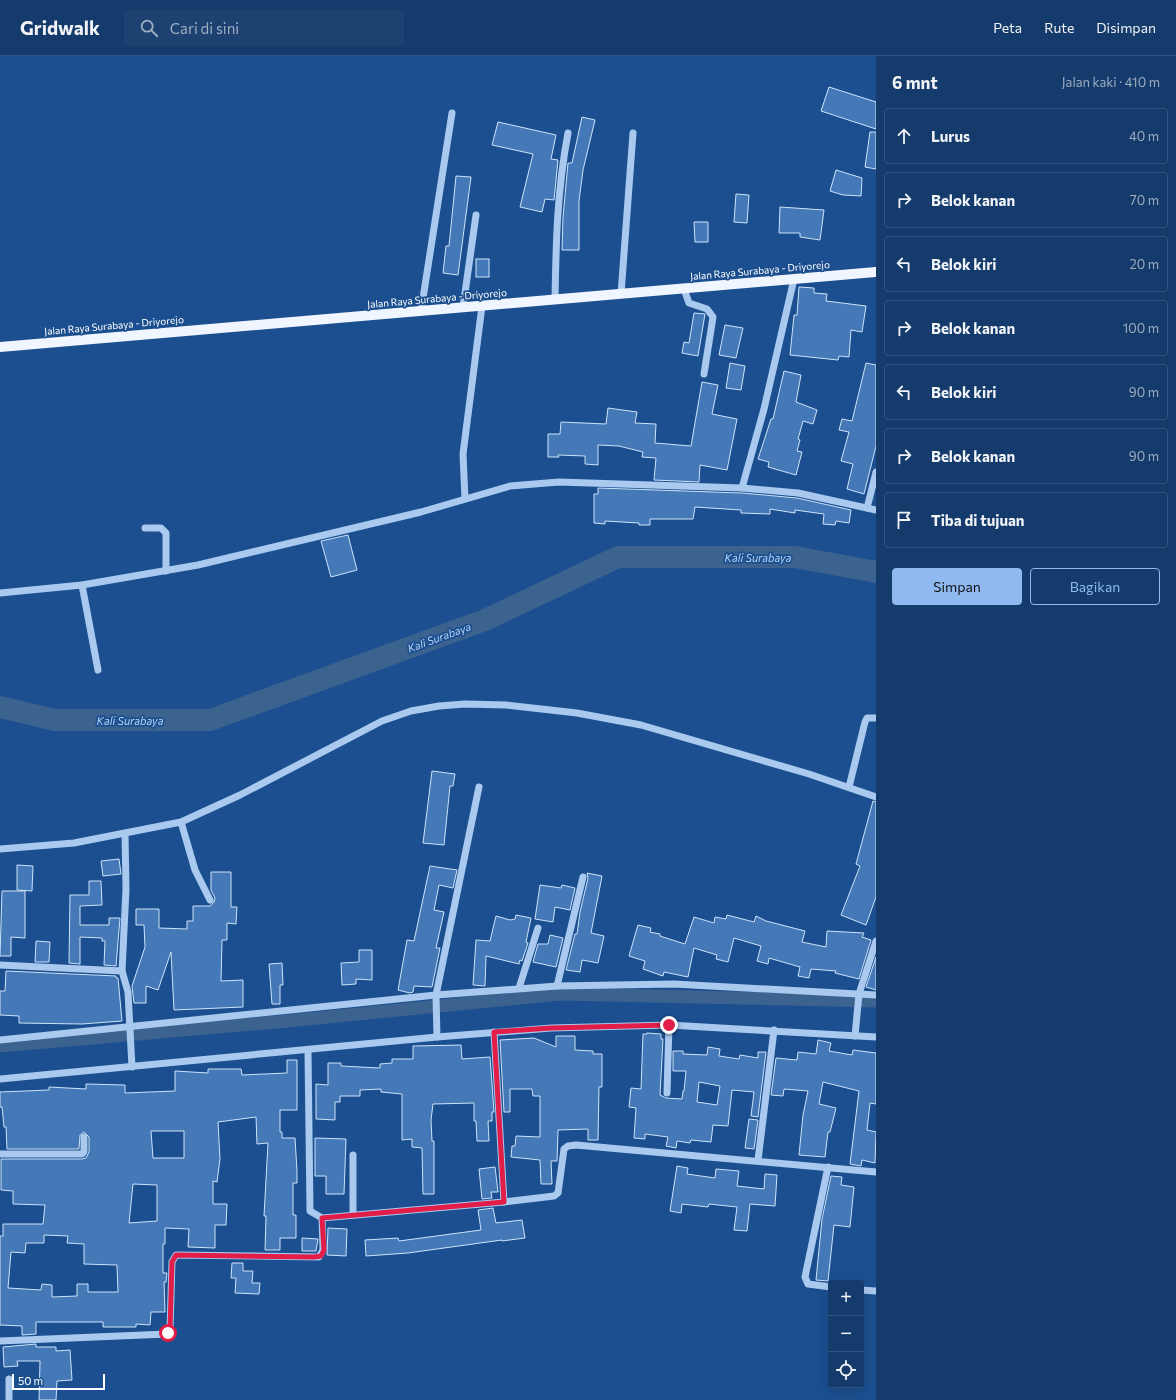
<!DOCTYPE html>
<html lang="id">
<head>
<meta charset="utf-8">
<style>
  :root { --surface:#143b6b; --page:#1d4271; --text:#f1f3f6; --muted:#9dadc1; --line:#33557e; --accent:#90b9f0 }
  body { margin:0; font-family:Commissioner,sans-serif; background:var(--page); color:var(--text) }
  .controls { position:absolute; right:12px; bottom:12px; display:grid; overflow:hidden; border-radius:4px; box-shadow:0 4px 16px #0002 }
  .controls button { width:36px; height:36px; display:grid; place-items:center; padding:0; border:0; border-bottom:1px solid var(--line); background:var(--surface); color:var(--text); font:20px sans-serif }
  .scale { position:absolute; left:12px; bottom:10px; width:93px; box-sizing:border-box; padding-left:4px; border:2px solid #fff; border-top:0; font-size:11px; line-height:14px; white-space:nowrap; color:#fff; -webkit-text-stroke:3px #1b4f8f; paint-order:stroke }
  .stop { position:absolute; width:12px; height:12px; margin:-9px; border:3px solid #e11d48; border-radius:50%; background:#fff }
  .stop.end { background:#e11d48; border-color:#fff; box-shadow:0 1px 4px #0008 }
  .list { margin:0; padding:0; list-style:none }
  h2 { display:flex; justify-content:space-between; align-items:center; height:52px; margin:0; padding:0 16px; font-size:17px }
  h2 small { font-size:13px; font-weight:400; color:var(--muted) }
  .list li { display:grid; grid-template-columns:26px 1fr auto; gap:12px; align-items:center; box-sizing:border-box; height:56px; margin:0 8px 8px; padding:0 8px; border:1px solid var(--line); border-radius:4px }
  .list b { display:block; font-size:15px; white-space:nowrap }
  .list em { font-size:13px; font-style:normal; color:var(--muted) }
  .actions { display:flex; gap:8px; padding:12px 16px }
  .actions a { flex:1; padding:9px 0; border:1px solid var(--accent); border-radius:4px; text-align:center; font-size:14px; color:var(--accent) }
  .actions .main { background:var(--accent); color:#111 }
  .icon { flex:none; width:22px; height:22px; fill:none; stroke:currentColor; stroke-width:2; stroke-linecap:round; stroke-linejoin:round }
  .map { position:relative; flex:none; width:876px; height:1344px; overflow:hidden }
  header { display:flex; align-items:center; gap:24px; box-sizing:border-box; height:56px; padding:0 20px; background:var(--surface); border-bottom:1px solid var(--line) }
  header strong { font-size:19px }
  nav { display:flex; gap:22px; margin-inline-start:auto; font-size:14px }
  .search { width:280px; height:36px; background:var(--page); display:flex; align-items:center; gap:10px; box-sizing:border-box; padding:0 14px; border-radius:4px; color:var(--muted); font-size:15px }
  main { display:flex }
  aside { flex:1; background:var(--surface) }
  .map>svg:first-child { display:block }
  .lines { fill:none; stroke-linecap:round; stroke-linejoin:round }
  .canal { stroke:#3c6290; stroke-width:13 }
  .river { stroke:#3c6290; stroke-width:22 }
  .building { fill:#4478b7; stroke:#cfe3fa; fill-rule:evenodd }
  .minor { stroke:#a9c9ee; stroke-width:7 }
  .major { stroke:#f0f6ff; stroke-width:10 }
  .route { stroke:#e11d48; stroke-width:5 }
  .labels { text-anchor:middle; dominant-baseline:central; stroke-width:3.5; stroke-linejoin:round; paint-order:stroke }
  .street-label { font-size:10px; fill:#fff; stroke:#1b4f8f }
  .water-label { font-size:11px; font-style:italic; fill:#b5d3f5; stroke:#1b4f8f }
</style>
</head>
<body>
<header>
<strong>Gridwalk</strong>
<div class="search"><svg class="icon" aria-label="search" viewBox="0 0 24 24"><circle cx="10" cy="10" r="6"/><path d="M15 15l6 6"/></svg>Cari di sini</div>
<nav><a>Peta</a><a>Rute</a><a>Disimpan</a></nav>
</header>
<main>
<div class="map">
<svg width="876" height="1344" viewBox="0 0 876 1344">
  <rect width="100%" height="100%" fill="#1b4f8f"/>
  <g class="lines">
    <!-- canal -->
    <path class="canal" d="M0,990L288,965L560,938L876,945"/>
    <!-- river -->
    <path class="river" d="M0,651L55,664H210L485,564L618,501H795L876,516"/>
  </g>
  <!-- building -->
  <g class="building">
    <path d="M829,31L876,46V73L821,55Z"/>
    <path d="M582,61L595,64L583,114L579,145V194H562L563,161L568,107H572Z"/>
    <path d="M498,66L556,79L551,103L558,104L554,144L545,143L542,156L520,151L533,98L492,89Z"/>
    <path d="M870,76H876V113L865,111Z"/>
    <path d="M836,114L862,122L861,140L843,139L830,135Z"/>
    <path d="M456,120L471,121L458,219L443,217L446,190H449Z"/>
    <path d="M736,138L749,139L747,167L734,166Z"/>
    <path d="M780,151L824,154L820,184L800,181V177H779Z"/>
    <path d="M694,166H708V186H695Z"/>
    <rect x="476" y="203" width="13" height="18"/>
    <path d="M799,231L814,232V237L827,238L826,245L866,250L862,276L851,274L849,301L839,300L838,304L790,299L794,259H797Z"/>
    <path d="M694,257L705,258L698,300L682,297L684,286L689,287Z"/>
    <path d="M725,269L743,272L736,302L719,299Z"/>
    <path d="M730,307L745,310L741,334L726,332Z"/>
    <path d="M866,307L876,309V390L864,438L847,433L853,408L841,405L849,376L839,374L842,363L852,365Z"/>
    <path d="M784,315L801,319L796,346L817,354L813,368L803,365L798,383L800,384L797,395L802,396L796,419L768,411L769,406L758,403L771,363H773Z"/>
    <path d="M702,326L718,329L712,358L737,363L727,414L700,409L699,426L654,424L656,402L642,401L643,396L619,390L598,389V409L585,408V400L558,399L559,401H548V378H560L561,366L606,368L608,352L637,356L635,367L656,368L655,387L691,390Z"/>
    <path d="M598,432L742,437L797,442L851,454L849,467L836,465L835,469L823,468L824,458L795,454V457L770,453V458L741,457V454L695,451L693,463H650V469H639V467L605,465V468L594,467V438H598Z"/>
    <path d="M348,479L357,514L331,521L321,485Z"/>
    <path d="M432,715L455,718L453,730H450L444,789L423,787Z"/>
    <path d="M873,745L876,746V841L866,869L841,859L860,810L856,808Z"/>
    <path d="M119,803L121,818L103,820L101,805Z"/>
    <path d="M17,809L33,810L32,835L17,834Z"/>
    <path d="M430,810L457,814L453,832L439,829L434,854L444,856L436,892H440L432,931L414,930L413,936L410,937L398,934L407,884L414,885Z"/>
    <path d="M211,816H231V851H237L236,868L227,867V884H222L221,925L243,924V951L174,954L171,896L158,934L146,930V947H134L132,930L145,891L144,869H136V853H159V872L187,873V865H193V850H210L214,846L215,842L211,834Z"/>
    <path d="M587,817L602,820L591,877L604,880L598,907L582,904L580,916L566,914L575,878H577L580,856L588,822Z"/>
    <path d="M89,825H101L102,849L80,850V869H109V862H120L116,910L104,909L105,885H102V882L80,881V908L69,907L70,839H89Z"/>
    <path d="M540,829L561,832L562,829L575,832L570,854L555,851L553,866L535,863Z"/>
    <path d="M2,835H25V882L11,881V900H0Z"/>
    <path d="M516,859L531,862L526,886L528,887L522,905L520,904L519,908L486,900L485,930L473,929L476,884L490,885L496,860L510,864L515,863Z"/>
    <path d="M727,859L754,866L756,860L766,865L805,875L802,886L826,891L827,875L864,877L862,881L871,884L859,923L835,917L836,915L811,913L809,922L798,920L800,911L769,902L768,908L757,905L761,890L734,882L728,906L716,903L717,899L694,892L688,921L664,916L663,920L643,913L645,905L629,900L638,869L651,872L650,876L660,878V880L685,888L694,861L714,867L715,861L726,863Z"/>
    <path d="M550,879L563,882L556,911L533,906L538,888H548Z"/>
    <path d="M36,885L50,886L49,906H35Z"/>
    <path d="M359,894H372V924L356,923V928L342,929L341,907L359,906Z"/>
    <path d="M876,901V934L866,931Z"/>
    <path d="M282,907L283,929H280V948H272L269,908Z"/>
    <path d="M6,915L116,920V922H118L122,965L82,968L19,967V960L0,959V935H5Z"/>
    <path d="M647,977L661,978V983H663L660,1039L666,1042L682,1043L683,1035H684L686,1015H673V995H683V998L707,999L708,991L720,993L719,1000L739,1003L740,999L758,1002V996H766L758,1061L751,1060L754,1036L732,1034L728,1070L713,1069L711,1086L691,1084L690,1087L677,1085L676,1092L666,1090L668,1081L645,1078V1083L634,1082L636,1052L629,1051L631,1032L641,1033L643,978H647ZM699,1026L720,1030L717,1049L697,1046Z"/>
    <path d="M556,980H575V994L593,995V998H602V1031H599L598,1084H588V1073L558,1074L557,1105H551L552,1128H541L540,1104L511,1101L512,1090H515L516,1080L540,1081V1040H533L532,1033H510V1056H504L500,984L534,982L556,991Z"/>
    <path d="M818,984L831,987L829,995L852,999L853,994L876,997V1048L870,1047L867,1074L876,1076L875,1107L862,1104L861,1110L850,1108L859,1035L823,1026L819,1048L836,1052L830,1076H828L825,1101L799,1099L803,1059L808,1035L784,1033L783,1040L771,1039L776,1002L797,1004L798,996L816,998Z"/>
    <path d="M461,989L462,1003L490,1001L494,1056H492V1065H488L489,1085H477L476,1065H474V1047L433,1048L431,1064L432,1085H434V1138H423L422,1092L412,1091V1083L402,1084V1038L381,1036V1033L360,1034V1040H340V1046H335V1064L316,1063V1028L328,1029V1007H341V1010L380,1012V1008L392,1007V1003H413V990Z"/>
    <path d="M287,1004H297V1054H280V1076H282V1082H295L297,1115V1127H293V1159H296V1182H280V1194H265L266,1160H264L268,1087L257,1088L256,1061L218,1066L220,1103L217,1126L213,1125V1148H227L226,1169H215V1192L188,1191L189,1173L165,1172V1188H163V1217H167L166,1226H164L165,1256H151L150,1269L136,1268V1271H103V1266H36V1278L22,1279V1270L0,1269V1180H3V1168H43L45,1149L13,1148V1135L1,1134V1103H82L86,1102L89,1096V1081L84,1076L80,1079L79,1093H7L6,1071H4L2,1051H0V1036L49,1034V1031L86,1033V1028L125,1029V1037L175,1035V1015L208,1017V1013H241L242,1019L287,1017ZM151,1075H184V1102H153ZM133,1128L157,1129V1165L129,1167ZM44,1179L68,1180L67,1187L84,1188V1208L117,1209L118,1236H88V1228H77V1240L52,1241V1229L42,1228L41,1234L8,1232L11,1196L25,1197L26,1187H44Z"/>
    <path d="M749,1063L758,1064L754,1093L745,1092Z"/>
    <path d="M315,1082L346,1083L344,1138H326V1120H315Z"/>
    <path d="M677,1110L688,1112L687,1118L715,1122L716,1113L739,1115L737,1130L764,1133L765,1118L777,1119L775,1150L750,1148L747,1175L734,1174L737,1151L709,1148L708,1151L682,1148L681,1157L670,1155Z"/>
    <path d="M495,1111L498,1136H491L492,1142L482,1143L479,1113Z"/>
    <path d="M831,1120L842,1121L841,1129L854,1131L850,1171L834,1169L828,1225L816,1224L822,1163Z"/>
    <path d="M493,1152L496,1167L522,1164L525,1182L502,1185V1184L408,1197L366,1200L365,1184L398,1182L399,1185L481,1174L478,1154Z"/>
    <path d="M328,1172L347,1173L346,1200L327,1199Z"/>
    <path d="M302,1182L318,1183L316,1195H302Z"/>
    <path d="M232,1207H243V1215H253L252,1227H260L259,1238L235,1237L236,1222H231Z"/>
    <path d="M36,1288V1291H56V1295L70,1294L72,1324L57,1325L56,1344H39L40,1305H17L18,1310L4,1311L3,1291Z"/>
  </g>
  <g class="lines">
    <!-- minor -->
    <g class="minor">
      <path d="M684,233L689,247L707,253L713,261L704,318"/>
      <path d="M621,238L633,77"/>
      <path d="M555,244C556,186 557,135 568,77"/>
      <path d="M463,251L476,159"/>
      <path d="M421,255L452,57"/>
      <path d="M742,432L764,353L794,223"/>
      <path d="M465,443L463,398L482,250"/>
      <path d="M867,452L876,416"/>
      <path d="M145,472H161L166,477V515"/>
      <path d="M82,529L98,614"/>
      <path d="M0,537L82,529L198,509L421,456L510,430L559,426L742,432L798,437L876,454"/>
      <path d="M849,731L865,666L867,662H876"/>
      <path d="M181,766L195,814L210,844"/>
      <path d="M0,793L74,787L181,766L240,739L382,665L411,655L439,650L465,648L506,649L577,657L641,669L809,718L876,741"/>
      <path d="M0,909L122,915L128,936L132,1011"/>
      <path d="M122,915L126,833L125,778"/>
      <path d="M557,930L583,821"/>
      <path d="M519,932L538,872"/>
      <path d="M855,980L859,938L876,885"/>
      <path d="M437,981L436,939L479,731"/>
      <path d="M0,984L436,939L557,930L674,928L876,939"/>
      <path d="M308,995L310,1155L322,1162L504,1146L494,976"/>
      <path d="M0,1023L437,981L551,972L669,969L876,981"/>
      <path d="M667,1037L669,969"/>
      <path d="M0,1098H82L84,1096V1081"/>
      <path d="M353,1099V1158"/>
      <path d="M758,1104L774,974"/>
      <path d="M828,1111L805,1221L808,1228L831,1231"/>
      <path d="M504,1146L554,1140L558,1137L564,1093L568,1090L576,1089L876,1116"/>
      <path d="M861,1234L876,1235"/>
      <path d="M0,1285L167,1278L170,1274L172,1206L176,1199L319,1201L323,1194L322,1162"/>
      <path d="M9,1323V1344"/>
    </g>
    <!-- major -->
    <path class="major" d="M0,291L876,216"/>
  </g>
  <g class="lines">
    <!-- route -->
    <path class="route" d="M168,1277L170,1274L172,1206L176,1199L314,1201L321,1200L324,1194L322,1162L504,1146L494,976L551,972L669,969"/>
  </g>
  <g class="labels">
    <!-- street labels -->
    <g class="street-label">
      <text transform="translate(760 214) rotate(-5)">Jalan Raya Surabaya - Driyorejo</text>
      <text transform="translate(437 242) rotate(-5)">Jalan Raya Surabaya - Driyorejo</text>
      <text transform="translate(114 269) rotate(-5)">Jalan Raya Surabaya - Driyorejo</text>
    </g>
    <!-- water labels -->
    <g class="water-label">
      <text x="758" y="501">Kali Surabaya</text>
      <text transform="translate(439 581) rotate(-20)">Kali Surabaya</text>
      <text x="130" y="664">Kali Surabaya</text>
    </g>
  </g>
</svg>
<div class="controls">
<button>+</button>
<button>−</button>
<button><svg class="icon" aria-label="locate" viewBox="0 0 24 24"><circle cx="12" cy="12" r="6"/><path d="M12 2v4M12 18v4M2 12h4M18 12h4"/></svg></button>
</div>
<div class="scale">50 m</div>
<div class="stop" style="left:168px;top:1277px"></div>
<div class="stop end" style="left:669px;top:969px"></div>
</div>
<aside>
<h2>6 mnt<small>Jalan kaki · 410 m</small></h2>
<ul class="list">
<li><svg class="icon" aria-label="ahead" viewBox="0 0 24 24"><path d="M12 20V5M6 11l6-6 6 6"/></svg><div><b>Lurus</b></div><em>40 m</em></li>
<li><svg class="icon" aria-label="right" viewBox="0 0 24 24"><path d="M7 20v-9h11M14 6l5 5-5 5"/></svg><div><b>Belok kanan</b></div><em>70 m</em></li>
<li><svg class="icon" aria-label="left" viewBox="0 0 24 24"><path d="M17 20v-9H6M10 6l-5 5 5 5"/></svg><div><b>Belok kiri</b></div><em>20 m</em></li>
<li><svg class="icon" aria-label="right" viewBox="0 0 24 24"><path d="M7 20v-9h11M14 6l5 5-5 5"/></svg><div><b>Belok kanan</b></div><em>100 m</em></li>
<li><svg class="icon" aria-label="left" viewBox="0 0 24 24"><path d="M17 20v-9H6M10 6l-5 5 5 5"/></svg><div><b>Belok kiri</b></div><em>90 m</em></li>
<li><svg class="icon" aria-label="right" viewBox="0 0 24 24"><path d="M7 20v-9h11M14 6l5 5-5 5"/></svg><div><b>Belok kanan</b></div><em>90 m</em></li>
<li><svg class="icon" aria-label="arrive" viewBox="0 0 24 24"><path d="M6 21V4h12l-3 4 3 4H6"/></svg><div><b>Tiba di tujuan</b></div></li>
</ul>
<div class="actions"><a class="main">Simpan</a><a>Bagikan</a></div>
</aside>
</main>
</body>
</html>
